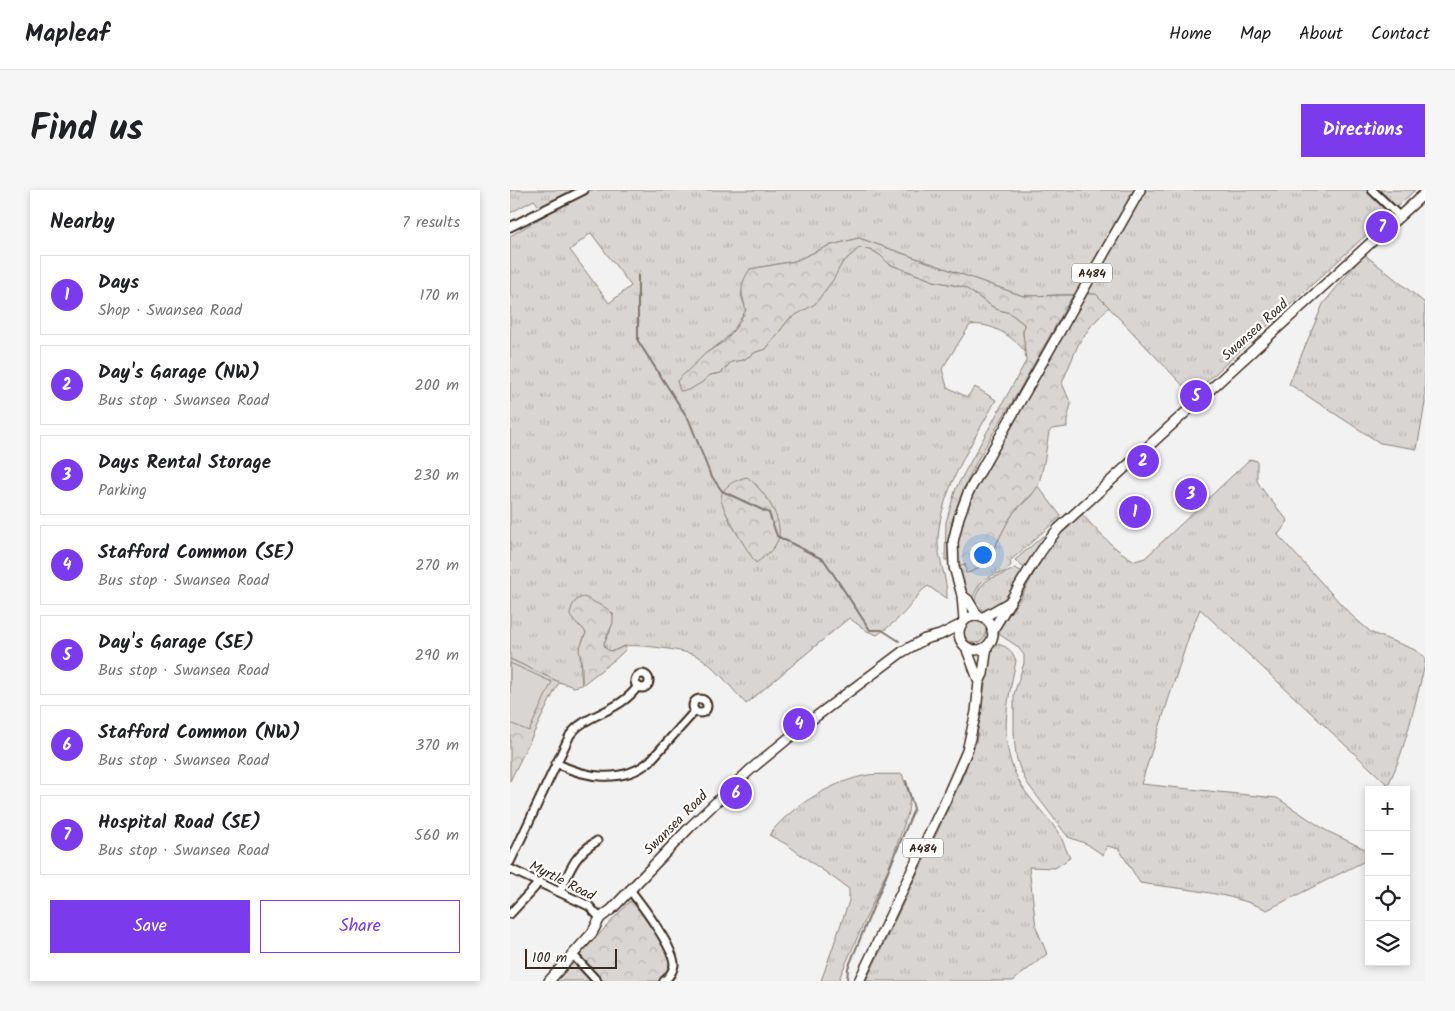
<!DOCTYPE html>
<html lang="en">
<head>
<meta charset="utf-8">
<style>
  :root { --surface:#fff; --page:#f6f6f6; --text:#202124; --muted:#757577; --line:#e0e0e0; --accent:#7c3aed }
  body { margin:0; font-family:Kalam,sans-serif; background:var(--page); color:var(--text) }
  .controls { position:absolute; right:15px; bottom:15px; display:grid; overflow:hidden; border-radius:0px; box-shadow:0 2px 8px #0003 }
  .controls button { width:45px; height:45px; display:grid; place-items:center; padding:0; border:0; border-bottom:1px solid var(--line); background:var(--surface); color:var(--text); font:25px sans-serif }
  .scale { position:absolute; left:15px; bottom:12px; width:92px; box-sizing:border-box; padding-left:5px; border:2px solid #3b2a1e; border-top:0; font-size:14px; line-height:18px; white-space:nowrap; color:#3b2a1e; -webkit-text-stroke:4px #fff; paint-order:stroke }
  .you { position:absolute; left:472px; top:364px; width:18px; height:18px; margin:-12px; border:4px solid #fff; border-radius:50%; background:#1a73e8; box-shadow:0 0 0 8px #1a73e833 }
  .badge { display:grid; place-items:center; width:32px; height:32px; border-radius:50%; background:var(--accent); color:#fff; font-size:16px; font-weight:700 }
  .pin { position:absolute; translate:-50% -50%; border:2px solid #fff; box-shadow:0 1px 5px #0006 }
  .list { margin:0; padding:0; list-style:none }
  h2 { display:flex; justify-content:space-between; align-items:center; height:65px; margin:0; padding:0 20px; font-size:21px }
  h2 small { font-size:16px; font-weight:400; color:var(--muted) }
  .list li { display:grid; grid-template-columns:32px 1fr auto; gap:15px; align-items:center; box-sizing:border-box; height:80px; margin:0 10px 10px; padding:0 10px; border:1px solid var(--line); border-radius:0px }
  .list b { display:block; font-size:19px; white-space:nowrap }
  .list p { margin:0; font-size:16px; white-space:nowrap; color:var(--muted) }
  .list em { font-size:16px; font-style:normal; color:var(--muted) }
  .actions { display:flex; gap:10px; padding:15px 20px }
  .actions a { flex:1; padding:11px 0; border:1px solid var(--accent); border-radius:0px; text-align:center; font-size:18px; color:var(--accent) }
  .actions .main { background:var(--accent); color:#fff }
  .icon { flex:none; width:28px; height:28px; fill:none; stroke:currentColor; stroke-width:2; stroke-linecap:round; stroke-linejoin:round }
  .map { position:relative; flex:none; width:915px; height:791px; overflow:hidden; border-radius:0px }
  header { display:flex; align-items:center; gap:30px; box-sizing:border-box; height:70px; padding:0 25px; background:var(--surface); border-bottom:1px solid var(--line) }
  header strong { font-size:24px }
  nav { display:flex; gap:28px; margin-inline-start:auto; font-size:18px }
  .intro { display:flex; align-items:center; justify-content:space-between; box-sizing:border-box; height:120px; padding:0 30px }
  h1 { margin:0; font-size:35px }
  .button { padding:12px 22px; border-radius:0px; background:var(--accent); color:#fff; font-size:18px; font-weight:700 }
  main { display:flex; gap:30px; padding:0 30px }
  aside { flex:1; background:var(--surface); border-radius:0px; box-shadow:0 2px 8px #0003 }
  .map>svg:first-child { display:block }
  .grass { fill:url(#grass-tufts); stroke:#8a8078; fill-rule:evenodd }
  .forest { fill:url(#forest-crowns); stroke:#8a8078 }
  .garden { fill:#d8d5d2; stroke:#8a8078 }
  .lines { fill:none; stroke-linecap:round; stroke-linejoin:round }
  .stream { stroke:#827770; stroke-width:2 }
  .minor-casing { stroke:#3b2a1e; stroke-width:11 }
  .major-casing { stroke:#3b2a1e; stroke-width:12 }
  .minor { stroke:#fff; stroke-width:7 }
  .major { stroke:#fff; stroke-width:9 }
  .labels { text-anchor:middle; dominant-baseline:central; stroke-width:4.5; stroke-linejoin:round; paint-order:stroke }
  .shield { fill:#fff; stroke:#766a62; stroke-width:1 }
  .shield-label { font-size:12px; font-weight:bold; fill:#3b2a1e }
  .street-label { font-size:14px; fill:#3b2a1e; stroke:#fff }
</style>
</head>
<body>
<header>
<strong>Mapleaf</strong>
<nav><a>Home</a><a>Map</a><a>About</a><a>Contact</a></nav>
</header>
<div class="intro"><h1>Find us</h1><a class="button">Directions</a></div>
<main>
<aside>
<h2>Nearby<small>7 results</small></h2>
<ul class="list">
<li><span class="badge">1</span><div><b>Days</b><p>Shop · Swansea Road</p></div><em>170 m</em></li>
<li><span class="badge">2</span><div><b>Day's Garage (NW)</b><p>Bus stop · Swansea Road</p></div><em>200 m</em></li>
<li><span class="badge">3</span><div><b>Days Rental Storage</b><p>Parking</p></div><em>230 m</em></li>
<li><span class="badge">4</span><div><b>Stafford Common (SE)</b><p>Bus stop · Swansea Road</p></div><em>270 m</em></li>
<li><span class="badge">5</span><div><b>Day's Garage (SE)</b><p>Bus stop · Swansea Road</p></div><em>290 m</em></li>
<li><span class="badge">6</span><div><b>Stafford Common (NW)</b><p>Bus stop · Swansea Road</p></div><em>370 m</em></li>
<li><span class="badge">7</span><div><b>Hospital Road (SE)</b><p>Bus stop · Swansea Road</p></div><em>560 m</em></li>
</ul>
<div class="actions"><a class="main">Save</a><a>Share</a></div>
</aside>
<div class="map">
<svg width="915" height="791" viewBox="0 0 915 791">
  <defs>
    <pattern id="grass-tufts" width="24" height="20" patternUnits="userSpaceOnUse" patternTransform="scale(1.25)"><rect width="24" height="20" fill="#d8d5d2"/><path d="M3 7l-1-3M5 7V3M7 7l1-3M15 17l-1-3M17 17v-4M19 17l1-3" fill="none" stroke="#bab7b4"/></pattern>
    <pattern id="forest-crowns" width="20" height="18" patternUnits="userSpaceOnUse" patternTransform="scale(1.25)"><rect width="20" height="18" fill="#d8d5d2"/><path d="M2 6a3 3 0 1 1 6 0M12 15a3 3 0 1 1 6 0" fill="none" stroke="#bab7b4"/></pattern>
  </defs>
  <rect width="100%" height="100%" fill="#f3f2f2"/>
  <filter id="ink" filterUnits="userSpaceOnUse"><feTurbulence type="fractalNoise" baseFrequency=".02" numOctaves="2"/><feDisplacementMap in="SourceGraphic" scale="10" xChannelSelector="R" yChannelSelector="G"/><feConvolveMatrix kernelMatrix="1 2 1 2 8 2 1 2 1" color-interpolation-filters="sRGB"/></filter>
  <g filter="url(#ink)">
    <!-- grass -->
    <g class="grass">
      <path d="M0,0H905L682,205L586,104L513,106L349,48L318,56L285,71L240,79L231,105L236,120C223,142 218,149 196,163L191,193L200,185L211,183L221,172L233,170L246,162L256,159L279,129L315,101L332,73L349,58L360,59L370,65L379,74L424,91L454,97L486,119L500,123L514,134L513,143L516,163C503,146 481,132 460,135L432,179L437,197L457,207L465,197L486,210C463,252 431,299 428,348C427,369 438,388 437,409L418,396C410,401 408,406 402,413C393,426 379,437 367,445L357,441L339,428L236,514C223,500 202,472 185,465C172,460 129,454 115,456C106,458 103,465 94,458V453L100,442L103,424L88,414L68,435L73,438L76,443C67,459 71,477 72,495L64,497L49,492L0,469V46L36,25L24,10L0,23ZM81,43L121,96L99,113L60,60ZM246,294L264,321L233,353C226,341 209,317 213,303Z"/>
      <path d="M854,64L915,113V213L907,259L870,253L779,194L813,114Z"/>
      <path d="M740,269L747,271V291L755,303L778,331L768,345L841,425L862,443L903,459L915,467V475C905,512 895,562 878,595L690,419L679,446L631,594L767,608L817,641L859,661V669L757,720C720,702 670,699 630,693L609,659L597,656L593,665L577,654L558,647L517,593L510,579L506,566L504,546V504L514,473V465L507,456L490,445L489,438L510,409L533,366L552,343L572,324C588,342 604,360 625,371L635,368Z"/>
      <path d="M527,295L551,326L500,371L501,375L495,382C475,386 469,391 462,410L453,395L448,376L455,374L456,383L488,351L494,338L504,322L521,306Z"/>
      <path d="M533,346L535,348L517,377H513L505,370Z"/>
      <path d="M505,378L513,382C501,403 496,409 476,422L468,418L464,413C471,383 485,391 505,378Z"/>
      <circle cx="465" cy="442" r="11"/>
      <path d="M487,454C497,456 503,461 506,471C497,515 487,553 511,595C522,613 540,628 551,647C554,654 557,662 560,668L545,678L519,677L526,737L537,764L503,791H356L448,598L466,552L479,469L484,456Z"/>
      <path d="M392,584L400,607L398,623L381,672L328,791H311L339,711V699L276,654L259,645C279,618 320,593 353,586C365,583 379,585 392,584Z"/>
    </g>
    <!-- forest -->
    <g class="forest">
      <path d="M349,48L513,106L563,105C544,138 526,171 507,204C477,254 437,310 438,370H435L436,332L446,298L516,171L513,143L514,134L500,123L486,119L454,97L424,91L379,74L370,65L360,59L349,58L332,73L323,90L305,114L279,129L256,159L246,162L233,170L221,172L211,183L200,185L191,193L179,200L170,201L167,191L196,163L215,151L227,136L236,120C231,101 229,96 240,79L285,71L318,56Z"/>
      <path d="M575,104H586L599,117L581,136L568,155L552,193L561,214L557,230V237L542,239L539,242C536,259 534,279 528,295C523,307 512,312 505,321C490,339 481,380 456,383L455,374L448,376L447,350L458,314Z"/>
      <path d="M237,287C253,299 275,330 268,350C264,360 254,367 246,373C238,362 211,319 211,308C212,296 227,289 237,287Z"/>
      <path d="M74,407L96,418L103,424V433L94,453L95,458C102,464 107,459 115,456L116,459L107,468L72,495V477L69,460L76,443C72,435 63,433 60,425C61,416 65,408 74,407Z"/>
      <path d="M0,469L49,492L0,591Z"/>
      <path d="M120,711L126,713C135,727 162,760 159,776C158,783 154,787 148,791H89L67,768Z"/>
      <path d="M65,771L84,791H46Z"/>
    </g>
    <!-- garden -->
    <path class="garden" d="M0,473L42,492L19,541L0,533Z"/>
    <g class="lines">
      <!-- stream -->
      <g class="stream">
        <path d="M128,85V151L179,230L200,284L212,301L259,323L267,346L314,370L360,440H372L389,451"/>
        <path d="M337,791L338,778L404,619L396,591"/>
      </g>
      <defs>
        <g id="minor">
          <path d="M862,0L889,26"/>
          <path d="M0,37L74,0"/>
          <circle cx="132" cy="491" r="7"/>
          <circle cx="190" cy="516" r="7"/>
          <path d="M46,573C75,588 113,594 140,571L185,521"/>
          <path d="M0,672L60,545C76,523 109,523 128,496"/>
          <path d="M0,679L79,716L90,728"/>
          <path d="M120,700C131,714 165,759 164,775C163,781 159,787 154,791"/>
          <path d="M50,702C60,679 65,664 87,651"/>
          <path d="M0,724L25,697L28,691"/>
          <path d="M63,765L87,791"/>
        </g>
        <g id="major">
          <path d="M452,405L458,410L467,425"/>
          <circle cx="466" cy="443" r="17"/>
          <path d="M474,427L500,412"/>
          <path d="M454,430L452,405L444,377L443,352L449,327L458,303L630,0"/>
          <path d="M482,441C504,407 522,370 548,339L915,3"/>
          <path d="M456,457L469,492"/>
          <path d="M39,791L82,743L90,728L102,719L181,636L240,580L292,537L392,462L415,449L430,445L450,435"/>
          <path d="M349,791L436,609L457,561L466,522L469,492L473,484L477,456"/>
        </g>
      </defs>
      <!-- minor casing -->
      <use href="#minor" class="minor-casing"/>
      <!-- major casing -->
      <use href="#major" class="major-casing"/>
      <!-- minor -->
      <use href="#minor" class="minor"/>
      <!-- major -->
      <use href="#major" class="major"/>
    </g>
  </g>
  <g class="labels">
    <!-- shield labels -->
    <g class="shield">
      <rect x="562" y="73.5" width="40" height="19" rx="4"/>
      <rect x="393" y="648.5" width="40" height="19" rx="4"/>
    </g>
    <g class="shield-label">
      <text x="582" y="83">A484</text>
      <text x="413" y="658">A484</text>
    </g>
    <!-- street labels -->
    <g class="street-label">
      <text transform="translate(745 140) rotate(-42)">Swansea Road</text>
      <text transform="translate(166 633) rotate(-45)">Swansea Road</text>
      <text transform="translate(52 691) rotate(27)">Myrtle Road</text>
    </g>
  </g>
</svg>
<div class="controls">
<button>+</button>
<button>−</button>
<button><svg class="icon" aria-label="locate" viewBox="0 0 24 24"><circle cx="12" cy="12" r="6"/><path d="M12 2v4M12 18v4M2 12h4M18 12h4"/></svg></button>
<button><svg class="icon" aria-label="layers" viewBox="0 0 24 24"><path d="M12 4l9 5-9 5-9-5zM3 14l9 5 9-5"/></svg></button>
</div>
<div class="scale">100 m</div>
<div class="you"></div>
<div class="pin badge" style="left:625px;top:322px">1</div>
<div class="pin badge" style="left:633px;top:271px">2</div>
<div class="pin badge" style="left:681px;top:304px">3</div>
<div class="pin badge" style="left:289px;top:534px">4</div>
<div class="pin badge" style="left:686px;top:206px">5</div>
<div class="pin badge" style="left:226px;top:603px">6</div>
<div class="pin badge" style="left:872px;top:37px">7</div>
</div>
</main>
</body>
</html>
